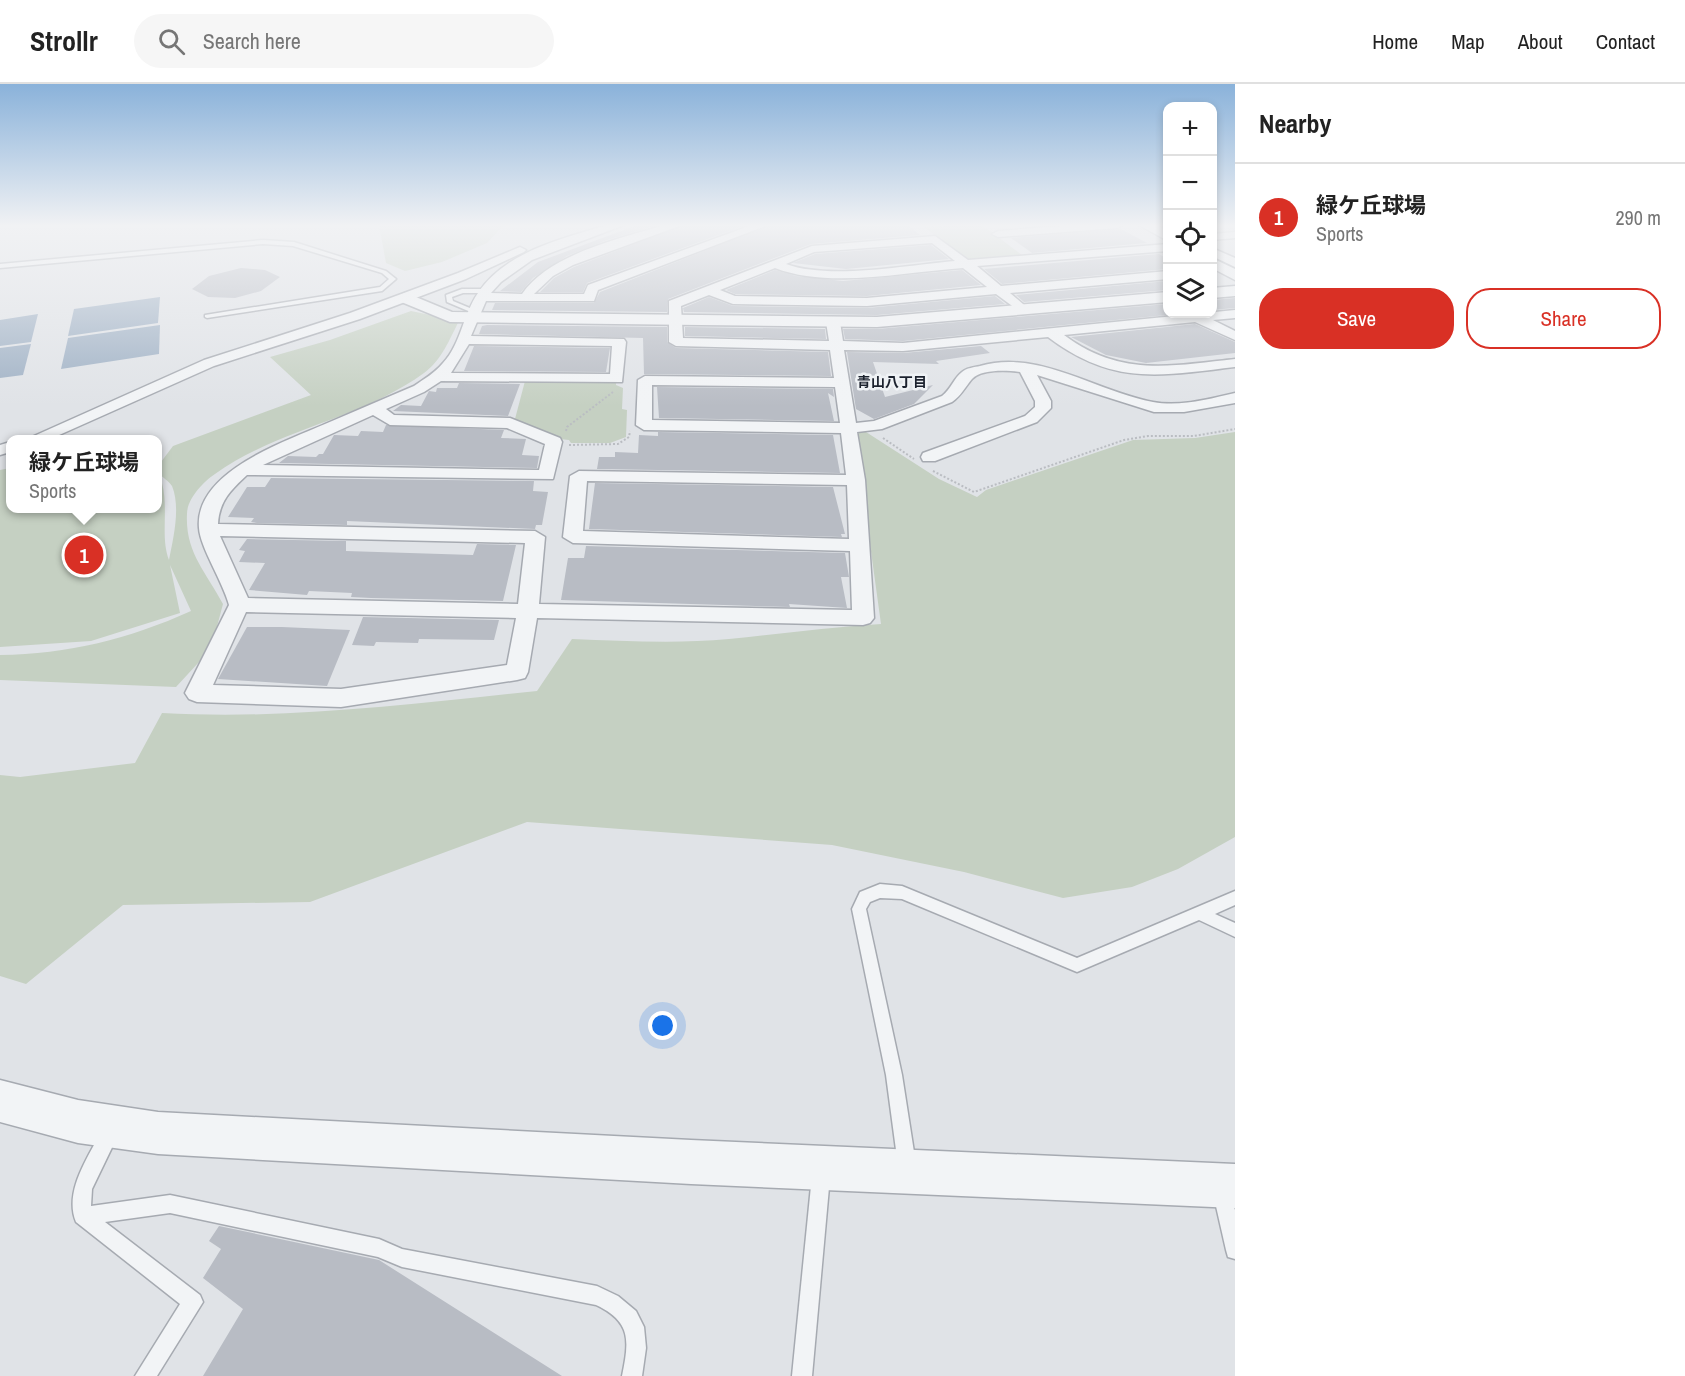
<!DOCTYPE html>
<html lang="en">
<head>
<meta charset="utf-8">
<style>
  :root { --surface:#fff; --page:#f6f6f6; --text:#222; --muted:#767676; --line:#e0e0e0; --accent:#d93025 }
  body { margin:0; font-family:"Archivo Narrow","Noto Sans JP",sans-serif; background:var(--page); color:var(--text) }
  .controls { position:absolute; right:18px; top:18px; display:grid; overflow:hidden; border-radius:12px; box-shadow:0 3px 9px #0003 }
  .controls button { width:54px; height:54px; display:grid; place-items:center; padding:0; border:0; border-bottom:2px solid var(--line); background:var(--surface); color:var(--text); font:30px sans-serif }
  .you { position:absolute; left:663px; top:942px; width:21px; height:21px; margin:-15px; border:4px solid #fff; border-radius:50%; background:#1a73e8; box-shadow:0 0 0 9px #1a73e833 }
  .badge { display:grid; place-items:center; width:39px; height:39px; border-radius:50%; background:var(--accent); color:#fff; font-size:20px; font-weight:700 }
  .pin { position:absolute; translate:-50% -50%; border:3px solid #fff; box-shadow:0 2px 6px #0006 }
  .popup { position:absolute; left:6px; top:351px; width:156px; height:78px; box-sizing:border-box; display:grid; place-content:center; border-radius:12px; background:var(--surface); filter:drop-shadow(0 2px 4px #0005); font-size:20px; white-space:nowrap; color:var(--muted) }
  .popup b { font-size:22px; color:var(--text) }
  .popup::after { content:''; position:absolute; left:50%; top:100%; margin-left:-12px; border:12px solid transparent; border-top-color:var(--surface) }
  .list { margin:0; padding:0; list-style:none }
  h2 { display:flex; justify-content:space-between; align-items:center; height:78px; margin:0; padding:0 24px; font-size:26px }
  h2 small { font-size:20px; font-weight:400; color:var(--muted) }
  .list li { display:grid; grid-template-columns:39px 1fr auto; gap:18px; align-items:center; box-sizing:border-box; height:108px; padding:0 24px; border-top:2px solid var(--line) }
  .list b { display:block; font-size:22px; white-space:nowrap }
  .list p { margin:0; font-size:20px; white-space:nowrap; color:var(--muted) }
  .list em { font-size:20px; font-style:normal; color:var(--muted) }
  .actions { display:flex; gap:12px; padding:18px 24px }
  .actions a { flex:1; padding:14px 0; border:2px solid var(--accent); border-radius:24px; text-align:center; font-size:21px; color:var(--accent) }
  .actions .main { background:var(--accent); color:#fff }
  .icon { flex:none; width:33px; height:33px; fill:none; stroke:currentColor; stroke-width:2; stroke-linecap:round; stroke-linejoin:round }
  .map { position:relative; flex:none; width:1235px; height:1292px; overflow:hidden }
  header { display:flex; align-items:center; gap:36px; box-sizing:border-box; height:84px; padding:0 30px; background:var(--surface); border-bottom:2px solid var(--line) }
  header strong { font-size:28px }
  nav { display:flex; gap:33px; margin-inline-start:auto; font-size:21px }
  .search { width:420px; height:54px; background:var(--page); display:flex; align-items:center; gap:15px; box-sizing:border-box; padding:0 21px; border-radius:33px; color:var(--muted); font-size:22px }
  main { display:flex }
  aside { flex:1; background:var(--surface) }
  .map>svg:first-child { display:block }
  .green { fill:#c5d0c2 }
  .water { fill:#9eb0c4 }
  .building { fill:#b8bcc4 }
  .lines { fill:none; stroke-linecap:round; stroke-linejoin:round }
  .service-casing { stroke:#a6aab1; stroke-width:3 }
  .minor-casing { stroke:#a6aab1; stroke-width:3 }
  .tertiary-casing { stroke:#a6aab1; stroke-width:3 }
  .path { stroke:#babdc2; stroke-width:2; stroke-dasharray:2 2; stroke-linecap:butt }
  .service { fill:#f2f4f6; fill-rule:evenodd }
  .minor { fill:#f2f4f6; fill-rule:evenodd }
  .tertiary { fill:#f2f4f6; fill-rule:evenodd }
  .labels { text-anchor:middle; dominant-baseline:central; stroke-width:5; stroke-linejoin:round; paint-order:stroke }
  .far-neighbourhood-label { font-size:14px; font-weight:bold; fill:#1c222e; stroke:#eff2f5 }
</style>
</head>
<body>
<header>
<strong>Strollr</strong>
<div class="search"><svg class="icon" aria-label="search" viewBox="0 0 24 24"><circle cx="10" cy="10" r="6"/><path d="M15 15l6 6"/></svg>Search here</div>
<nav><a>Home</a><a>Map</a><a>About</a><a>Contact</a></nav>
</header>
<main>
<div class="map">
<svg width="1235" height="1292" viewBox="0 0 1235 1292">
  <rect width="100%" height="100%" fill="#e0e3e7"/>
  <!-- green -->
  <g class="green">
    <path d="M379,141H504L487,159L442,178L405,187L386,179Z"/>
    <path d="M982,141L1022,171L973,177L965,175L924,143Z"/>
    <path d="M411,227L459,237C449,256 442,276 424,289C361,335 278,345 215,390C203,398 187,415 187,430C185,468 206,488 223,520L211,565L176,603L0,596V571C68,570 129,555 191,527L170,481L180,529L91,557L0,563V386L10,384V424H158V397L162,399C169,425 160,453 169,476C173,455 181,424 172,402C169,397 162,393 158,389V382L173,362L311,311L270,273L330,256Z"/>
    <path d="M525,297L616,299V301L623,304L622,325L627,326L626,353L610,359H571L569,356L560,355L515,335Z"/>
    <path d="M861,348H866L939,395L977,413L986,406L1133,356L1195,354L1235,348V753L1178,785L1132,803L1063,814L964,788L832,761L527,738L310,818L123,821L26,900L0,892V691L20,693L135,679L162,629C287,636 412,620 537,607L572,555C624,557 677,560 729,555C780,550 830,543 881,540L855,351Z"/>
  </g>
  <!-- water -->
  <g class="water">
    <path d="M160,213L158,239L68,252L74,225Z"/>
    <path d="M38,230L31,258L0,262V236Z"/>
    <path d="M160,241L159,270L61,285L68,254Z"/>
    <path d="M31,260L23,291L0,294V264Z"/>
  </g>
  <!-- building -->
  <g class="building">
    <path d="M637,141H657L607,156L567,172L533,194L521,208L500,207L538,178Z"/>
    <path d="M684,141H746L587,199L583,208H540L554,194L574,183Z"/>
    <path d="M770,141H908L920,151L811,160L668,215L667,228L492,226L495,219H594L600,208Z"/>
    <path d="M1121,145L1147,159L1032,169L1011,154Z"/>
    <path d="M931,161L949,175L846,185L793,179L815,170Z"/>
    <path d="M1159,170L1167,175V185L1002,200L984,185Z"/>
    <path d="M241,184L265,186L280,193L261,207L235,214L208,213L192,205L209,192Z"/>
    <path d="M775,186L796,192L843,197L962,186L981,201L867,212L735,210L726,206Z"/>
    <path d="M1167,197V206L1024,218L1016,211Z"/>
    <path d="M995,212L1005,220L877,231L684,228L683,224L709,213L733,222L867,224Z"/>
    <path d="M1235,214V224L1212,226V216Z"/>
    <path d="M1167,220V230H1177L903,257L845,255L843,245H877Z"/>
    <path d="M1195,240L1235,258V269L1146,279L1106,271L1071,253Z"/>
    <path d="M487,241L667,243V258L676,264L828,268L831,292L644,290L643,254L479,250L482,242Z"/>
    <path d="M685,243L825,245L826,255L685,252Z"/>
    <path d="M474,262L610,264L606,288L464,287Z"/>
    <path d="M981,262L990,269L936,277L939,280L873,278L885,313L933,301L914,320L874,335L856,325L847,268L903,269Z"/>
    <path d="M459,299L520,300L508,332L393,327L401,321L421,322L429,307L436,308L437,304H457Z"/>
    <path d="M657,303L833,305L834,313L828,309L834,337L659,334Z"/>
    <path d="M386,341L504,346L501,354L526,355L522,371L539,372L537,384L279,379L288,372L316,373L319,370H323L334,351L358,352L361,347L383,348Z"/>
    <path d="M658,348L833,351L840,389L597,385L599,373H615V368L638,369L639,351L658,352Z"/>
    <path d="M271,394L534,397L533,407L548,408L542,441H536L535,445L347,437V441L257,439L251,438L254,434L228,433L247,403H265Z"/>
    <path d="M595,399L833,403L845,450H841L842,453L589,445Z"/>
    <path d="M247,455L346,457V467L473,471L477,460L516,461L503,517L371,514L351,513L352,509L309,507L307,511L249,506L265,479L239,478L245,467L239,466Z"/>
    <path d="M586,462L845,469L849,493H841L847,524L789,520L790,523L561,516L568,474H584Z"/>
    <path d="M363,533L499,536L494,556L419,555L418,559L376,558L374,562L352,561Z"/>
    <path d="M247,543H282L350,546L327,602L218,595Z"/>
    <path d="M219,1142L379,1176L562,1292H203L243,1225L203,1194L221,1165L209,1157Z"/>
  </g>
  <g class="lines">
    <defs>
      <g id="service">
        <path d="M263,156L294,158L386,187L396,195L382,207L207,234L205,233V231L380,203L389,195L382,189L293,162L263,160L0,184V180Z"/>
        <path d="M462,205H486L489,207L486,209H463L452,213L453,217L477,227V229H473L447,218L446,211Z"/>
        <path d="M880,800L902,802L1077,874L1235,807V821L1215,830L1235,839V853L1199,836L1077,888L902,815L880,814L870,818L866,825L902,991L916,1081L913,1087L907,1090L901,1087L898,1081L886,991L852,825L860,808Z"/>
        <path d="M110,1040L116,1043L119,1049L92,1105L91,1122L170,1111L379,1155L402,1165L597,1202L618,1212L636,1227L644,1243L646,1264L642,1292H622C629,1257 632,1238 596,1221L402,1183L378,1173L170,1129L105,1138L200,1211L203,1218L157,1292H135L180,1220L76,1138C63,1107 90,1070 104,1043Z"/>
        <path d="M821,1083L827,1086L830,1092L812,1292H792L812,1092L815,1086Z"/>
        <path d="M1222,1100L1228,1103L1235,1126V1175L1228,1173L1226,1166L1213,1109L1216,1103Z"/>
      </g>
      <g id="minor">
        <path d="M607,141H624L532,176L501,198L491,209L522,210C549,170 621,154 665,141H682L573,181L553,192L534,210H584L588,201L752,141H768L598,206L594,217H486L471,252L624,255L626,258L622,298L441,297L424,308L386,325L394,331L510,334L560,354L562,358L553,395L247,391C231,406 219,417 218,440L535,447L545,453L539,520L852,526L850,467L573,459L563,453L570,392L579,387L846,391L841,349L644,346L636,341L638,296L645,292L834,294L830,266L676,262L669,258V217L812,162L935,152L968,176L1168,160V167L977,182L1001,202L1168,187V195L1010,209L1030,226L1023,230L996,210L867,222L733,220L709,211L681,222L683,254L829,257L826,238L833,234L840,238L843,257L903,259L1235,226V234L1213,236L1235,247V256L1195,238L1064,251C1120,293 1170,282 1235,275V283C1159,292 1113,302 1048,253L903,267L844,266L856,339L874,337L942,312C951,305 954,294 962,288C966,284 975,283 980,282C1039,265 1097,308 1153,318C1180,323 1209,315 1235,309V319L1184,328H1154L1037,291L1051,317V324L1037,338L935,377H923L921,373L923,369L1025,332L1035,323V317L1020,288C1007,286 981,285 972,295C965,303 961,312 952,318L882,345L857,348L865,396L874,534L870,539L863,541L537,534L528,588L525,594L517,596L341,623L197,618L189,615L185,609L229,521C223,498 200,463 199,444C194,388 284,358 325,340C355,327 384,315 414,302C424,295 435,289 443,279C461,260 463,230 478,209C506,167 562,155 607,141ZM932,159L955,177C908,181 829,196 786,180L814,168ZM775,184C829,205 905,188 963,184L987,203L867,214L735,212L720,206ZM469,260L612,262L610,290L451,289ZM652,301L835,303L840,339L652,336ZM373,331L390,341L507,344L545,360L539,386L263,381ZM587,397L847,401L849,455L583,447ZM220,452L525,459L518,520L248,514ZM246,528L516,534L507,581L341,605L213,601Z"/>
        <path d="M1075,141H1123L1117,144L998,153L992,150L998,147Z"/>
        <path d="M1159,141H1168V145Z"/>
        <path d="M1235,148V154L1212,156V150Z"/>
        <path d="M520,163L526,166L524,168L466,195L360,235L214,282L48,356H25L204,276L350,229L458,189Z"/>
        <path d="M1212,164L1235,174V183L1212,172Z"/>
        <path d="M10,358V368L0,371V361Z"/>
      </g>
      <g id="tertiary">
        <path d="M1139,141H1156L1168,147V157Z"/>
        <path d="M1212,174L1235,185V196L1212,184Z"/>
        <path d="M1235,202V212L1212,214V204Z"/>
        <path d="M1168,208V218L877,243L450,238L399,217L397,214L405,209L411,211L452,228L877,233Z"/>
        <path d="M0,996L78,1016L158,1028L691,1056L1235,1080V1124L691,1100L158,1070L78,1059L0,1038Z"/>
      </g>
    </defs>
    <!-- service casing -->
    <use href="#service" class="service-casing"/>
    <!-- minor casing -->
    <use href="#minor" class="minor-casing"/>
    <!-- tertiary casing -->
    <use href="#tertiary" class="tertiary-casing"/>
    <!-- path -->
    <g class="path">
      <path d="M635,220L636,210L770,158L812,150"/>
      <path d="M566,347L567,343L613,308"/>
      <path d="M883,354L914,375"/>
      <path d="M569,361L618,360L629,353L630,347"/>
      <path d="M933,387L974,408L1124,356L1148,352H1194L1235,345"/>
    </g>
    <!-- service -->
    <use href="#service" class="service"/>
    <!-- minor -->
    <use href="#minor" class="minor"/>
    <!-- tertiary -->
    <use href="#tertiary" class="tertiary"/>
  </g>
  <!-- sky -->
  <linearGradient id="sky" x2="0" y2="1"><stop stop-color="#8ab2da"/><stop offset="0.44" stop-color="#f1f2f4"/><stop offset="1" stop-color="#f1f2f4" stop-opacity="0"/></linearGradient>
  <rect width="1235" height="322" fill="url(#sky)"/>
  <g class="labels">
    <!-- far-neighbourhood labels -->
    <g class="far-neighbourhood-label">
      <text x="892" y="298">青山八丁目</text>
    </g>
  </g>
</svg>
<div class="controls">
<button>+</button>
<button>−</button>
<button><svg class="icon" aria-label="locate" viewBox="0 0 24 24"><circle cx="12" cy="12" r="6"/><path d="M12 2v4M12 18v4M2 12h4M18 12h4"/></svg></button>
<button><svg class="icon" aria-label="layers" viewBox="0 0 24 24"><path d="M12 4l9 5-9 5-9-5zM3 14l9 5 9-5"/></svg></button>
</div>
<div class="you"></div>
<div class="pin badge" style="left:84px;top:471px">1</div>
<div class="popup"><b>緑ケ丘球場</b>Sports</div>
</div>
<aside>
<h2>Nearby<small></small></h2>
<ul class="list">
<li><span class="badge">1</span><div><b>緑ケ丘球場</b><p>Sports</p></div><em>290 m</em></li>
</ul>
<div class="actions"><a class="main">Save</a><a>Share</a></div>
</aside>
</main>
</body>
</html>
